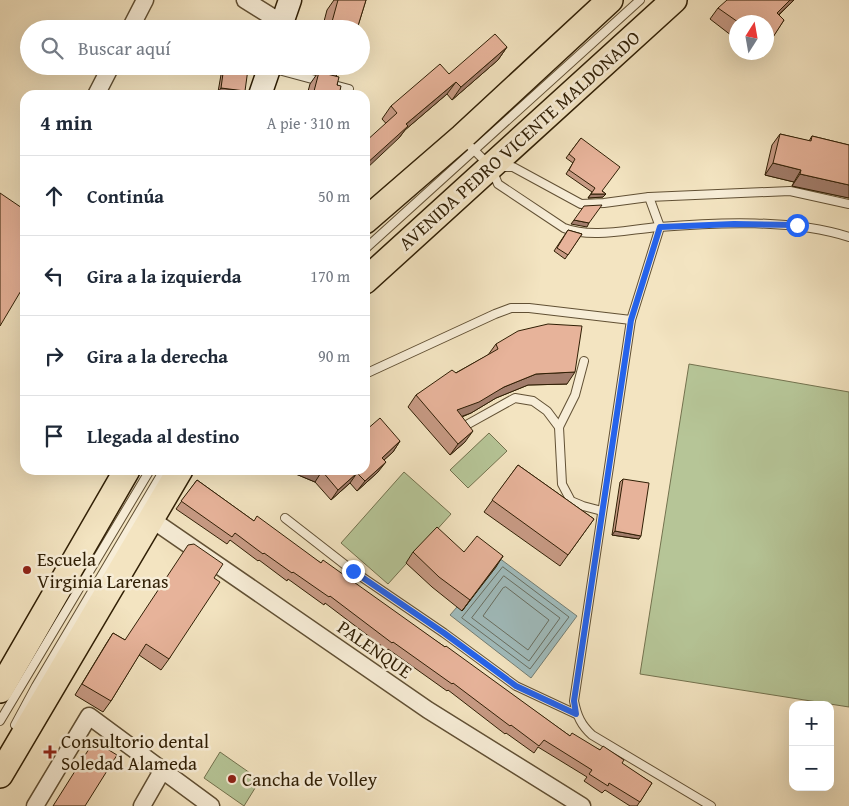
<!DOCTYPE html>
<html lang="es">
<head>
<meta charset="utf-8">
<style>
  :root { --surface:#fff; --page:#f6f6f7; --text:#1f2937; --muted:#747a83; --line:#e0e1e3 }
  body { margin:0; font-family:"Gentium Book Plus",serif; background:var(--page); color:var(--text) }
  .controls { position:absolute; right:15px; bottom:15px; display:grid; overflow:hidden; border-radius:10px; box-shadow:0 5px 20px #0002 }
  .controls button { width:45px; height:45px; display:grid; place-items:center; padding:0; border:0; border-bottom:1px solid var(--line); background:var(--surface); color:var(--text); font:25px sans-serif }
  .compass { position:absolute; left:729px; top:15px; width:45px; height:45px; border-radius:50%; background:var(--surface); box-shadow:0 5px 20px #0002; rotate:11deg }
  .stop { position:absolute; width:15px; height:15px; margin:-11px; border:4px solid #2563eb; border-radius:50%; background:#fff }
  .stop.end { background:#2563eb; border-color:#fff; box-shadow:0 1px 5px #0008 }
  .list { margin:0; padding:0; list-style:none }
  h2 { display:flex; justify-content:space-between; align-items:center; height:65px; margin:0; padding:0 20px; font-size:21px }
  h2 small { font-size:16px; font-weight:400; color:var(--muted) }
  .list li { display:grid; grid-template-columns:32px 1fr auto; gap:15px; align-items:center; box-sizing:border-box; height:80px; padding:0 20px; border-top:1px solid var(--line) }
  .list b { display:block; font-size:19px; white-space:nowrap }
  .list em { font-size:16px; font-style:normal; color:var(--muted) }
  .icon { flex:none; width:28px; height:28px; fill:none; stroke:currentColor; stroke-width:2; stroke-linecap:round; stroke-linejoin:round }
  .map { position:relative; flex:none; width:849px; height:806px; overflow:hidden }
  .search { position:absolute; background:var(--surface); box-shadow:0 5px 20px #0002; left:20px; top:20px; width:350px; height:55px; display:flex; align-items:center; gap:12px; box-sizing:border-box; padding:0 18px; border-radius:28px; color:var(--muted); font-size:19px }
  .panel { position:absolute; background:var(--surface); box-shadow:0 5px 20px #0002; left:20px; top:90px; width:350px; height:385px; border-radius:15px }
  .map>svg:first-child { display:block }
  .green { fill:#b6c597; stroke:#73724e }
  .water { fill:#a0bcbd; stroke:#737d73 }
  .lines { fill:none; stroke-linecap:round; stroke-linejoin:round }
  .shore { stroke:#686e61; stroke-width:1 }
  .lane-casing { stroke:#615034; stroke-width:10 }
  .street-casing { stroke:#615034; stroke-width:19 }
  .secondary-casing { stroke:#301f05; stroke-width:25 }
  .primary-casing { stroke:#301f05; stroke-width:28 }
  .lane { stroke:#f7edd7; stroke-width:8 }
  .street { stroke:#f7edd7; stroke-width:16 }
  .secondary { stroke:#f7edd7; stroke-width:22 }
  .primary { stroke:#f3e4c1; stroke-width:25 }
  .wall { fill:#c79a84; stroke:#301f05 }
  .shaded-wall { fill:#a27d6c; stroke:#301f05 }
  .building { fill:#e7b39a; stroke:#301f05 }
  .route { stroke:#2563eb; stroke-width:6 }
  .poi-dot { fill:#8f2418; stroke:#f7edd7; stroke-width:2 }
  .labels { text-anchor:middle; dominant-baseline:central; stroke-width:5; stroke-linejoin:round; paint-order:stroke }
  .street-label { font-size:19px; fill:#301f05; stroke:#f7edd7 }
  .poi-label { font-size:19px; fill:#301f05; stroke:#f7edd7; text-anchor:start }
</style>
</head>
<body>
<div class="map">
<svg width="849" height="806" viewBox="0 0 849 806">
  <rect width="100%" height="100%" fill="#f3e4c1"/>
  <filter id="stains"><feTurbulence type="fractalNoise" baseFrequency=".004" numOctaves="4"/><feColorMatrix values="0 0 0 0 .2 0 0 0 0 .09 0 0 0 0 .02 0 0 0 .5 -.17"/></filter>
  <radialGradient id="worn" r=".72"><stop offset=".6" stop-color="#630" stop-opacity="0"/><stop offset="1" stop-color="#630" stop-opacity=".3"/></radialGradient>
  <!-- green -->
  <g class="green">
    <path d="M689,364L849,392V707L640,674Z"/>
    <path d="M489,433L507,451L468,488L450,470Z"/>
    <path d="M404,472L451,514L388,584L341,543Z"/>
    <path d="M220,752L260,780L244,806L204,778Z"/>
  </g>
  <!-- water -->
  <path class="water" d="M491,552L577,616L531,678L450,615L457,607L462,610L496,567Z"/>
  <g class="lines">
    <!-- shore -->
    <g class="shore">
      <path d="M503,567L569,617L530,669L462,618Z"/>
      <path d="M504,576L560,618L529,661L472,618Z"/>
      <path d="M506,587L549,620L528,650L483,616L503,588Z"/>
    </g>
    <defs>
      <g id="lane">
        <path d="M271,68L349,89"/>
        <path d="M463,139L491,167L498,184L564,228C592,239 630,229 659,227C719,222 792,219 849,237"/>
        <path d="M500,167H513L581,204L604,203L649,197L790,191L849,204"/>
        <path d="M649,197L660,227L631,320L574,701C577,716 581,725 592,735L711,806"/>
        <path d="M365,249L640,0"/>
        <path d="M584,361L575,395L559,427L562,484L571,501L583,506L602,511"/>
        <path d="M365,374L495,314L511,308H529L631,320"/>
        <path d="M461,428L515,398L533,401L547,411L559,427"/>
        <path d="M285,518L353,571L444,633L516,686L576,714"/>
        <path d="M0,721L150,470"/>
        <path d="M15,725L36,686L164,470"/>
      </g>
      <g id="street">
        <path d="M245,0L282,23"/>
        <path d="M130,29L145,0"/>
        <path d="M96,95L111,66"/>
        <path d="M151,519L428,710L582,806"/>
        <path d="M35,806L89,716L211,806"/>
        <path d="M142,806L162,771"/>
      </g>
      <g id="secondary">
        <path d="M280,29L290,0"/>
        <path d="M260,95L270,66"/>
      </g>
      <g id="primary">
        <path d="M365,221L462,137L610,0"/>
        <path d="M365,281L674,0"/>
        <path d="M0,690L127,470"/>
        <path d="M0,775L180,470"/>
      </g>
    </defs>
    <!-- lane casing -->
    <use href="#lane" class="lane-casing"/>
    <!-- street casing -->
    <use href="#street" class="street-casing"/>
    <!-- secondary casing -->
    <use href="#secondary" class="secondary-casing"/>
    <!-- primary casing -->
    <use href="#primary" class="primary-casing"/>
    <!-- lane -->
    <use href="#lane" class="lane"/>
    <!-- street -->
    <use href="#street" class="street"/>
    <!-- secondary -->
    <use href="#secondary" class="secondary"/>
    <!-- primary -->
    <use href="#primary" class="primary"/>
  </g>
  <!-- wall -->
  <g class="wall">
    <path d="M334,0H366L357,29H322L327,10Z"/>
    <path d="M794,0L779,15L784,20L766,47V22H736V39L710,19L718,8Z"/>
    <path d="M507,47L498,60L452,100L447,94L405,130L399,138L382,119L391,106L449,74Z"/>
    <path d="M755,52H763L760,56Z"/>
    <path d="M224,66H231L245,91L242,95L218,92L222,69Z"/>
    <path d="M314,66H343L336,76L339,95H307L310,84L317,74L313,73Z"/>
    <path d="M780,134L809,141L812,136L849,145V198L792,186L794,182L765,175L772,145Z"/>
    <path d="M581,138L602,191L606,194L603,197L588,198L592,192L566,174L573,163L566,158Z"/>
    <path d="M568,230L582,234L565,259L554,251Z"/>
    <path d="M496,344L567,384L528,385L496,398L471,413L462,417L465,442L450,455L408,407L416,395L488,355Z"/>
    <path d="M400,441L393,452L384,460L378,472L357,491L350,483L331,500L315,482L291,472L289,470H365Z"/>
    <path d="M518,465L594,519L560,566L484,512Z"/>
    <path d="M623,479L639,539L612,535L620,482Z"/>
    <path d="M197,480L254,521L321,563L445,647L570,736L600,750L652,783L637,806H630L605,790L602,793L584,781L587,777L538,747L534,753L506,733L505,734L448,690L447,691L388,649L387,650L325,603L324,605L288,579L287,581L259,560L258,561L230,540L227,544L176,509Z"/>
    <path d="M413,552H464L503,556L462,611L432,587L406,563Z"/>
    <path d="M214,578L169,659L161,670L139,655L111,701L103,712L75,695L106,644L113,633L125,640Z"/>
  </g>
  <!-- shaded-wall -->
  <g class="shaded-wall">
    <path d="M790,0H794L769,24L777,13Z"/>
    <path d="M507,47L498,60L452,100L461,87Z"/>
    <path d="M318,66H343L334,79L319,72L317,74L313,73Z"/>
    <path d="M456,82L447,94L405,130L399,138L365,170V165L406,124Z"/>
    <path d="M221,88L245,91L242,95L218,92Z"/>
    <path d="M773,163L801,170L794,182L765,175Z"/>
    <path d="M800,174L849,185V198L792,186Z"/>
    <path d="M591,194H606L603,197L588,198Z"/>
    <path d="M574,220L589,223L587,227L571,224Z"/>
    <path d="M575,372L567,384L528,385L496,398L471,413L449,421L457,410L504,387L536,374Z"/>
    <path d="M473,431L465,442L450,455L458,444Z"/>
    <path d="M400,441L393,452L375,468L382,458Z"/>
    <path d="M386,462L378,472L357,491L365,481Z"/>
    <path d="M293,470H318L322,471L315,482L291,472Z"/>
    <path d="M357,473L350,483L331,500L338,490Z"/>
    <path d="M615,531L641,536L639,539L612,535Z"/>
    <path d="M503,556L496,567L462,611L470,600Z"/>
  </g>
  <!-- building -->
  <g class="building">
    <path d="M338,0H366L357,29H330Z"/>
    <path d="M727,0H790L777,13L784,20L768,45L766,44V22H738L718,8Z"/>
    <path d="M495,34L507,47L461,87L456,82L406,124L408,126L365,165V142L397,113L391,106L440,64L449,74Z"/>
    <path d="M224,66H231L248,69L245,91L221,88Z"/>
    <path d="M319,72L339,77L337,85L341,86L339,95H313Z"/>
    <path d="M780,134L811,141L812,136L849,145V185L800,174L801,170L773,163Z"/>
    <path d="M581,138L620,167L602,191L606,194H591L595,188L569,170L575,159L569,154Z"/>
    <path d="M0,193L25,210V284L0,326Z"/>
    <path d="M602,205L589,223L574,220L584,206Z"/>
    <path d="M568,230L582,234L568,255L557,248Z"/>
    <path d="M548,324L582,326L575,372L536,374L504,387L479,402L457,410L473,431L458,444L416,395L452,370L456,373L498,349L496,344L518,331Z"/>
    <path d="M380,418L400,441L382,458L386,462L365,481L357,473L338,490L322,471L318,470H365V431Z"/>
    <path d="M518,465L594,519L568,555L492,500Z"/>
    <path d="M623,479L649,483L641,536L615,531Z"/>
    <path d="M197,480L254,521L257,516L321,563L323,560L445,647L446,646L570,736L572,733L600,750L603,746L624,760L622,763L652,783L640,802L609,783L608,786L589,774L592,770L544,740L539,746L511,725L510,726L453,683L452,684L393,642L392,643L330,596L329,597L293,572L292,573L264,553L263,554L235,533L232,537L181,501Z"/>
    <path d="M437,527L464,552L477,536L503,556L470,600L439,577L413,552Z"/>
    <path d="M194,544L223,564L214,578L220,582L169,659L146,644L111,701L82,684L113,633L125,640L188,545Z"/>
    <path d="M94,741L117,755L85,806H53Z"/>
  </g>
  <g class="lines">
    <!-- route -->
    <path class="route" d="M353,571L444,633L516,686L576,714L574,701L631,320L660,227L734,224L797,225"/>
  </g>
  <!-- markers -->
  <g class="poi-dot">
    <circle cx="27" cy="570" r="5"/>
    <path d="M47.5 744.5h5v5h5v5h-5v5h-5v-5h-5v-5h5z"/>
    <circle cx="232" cy="779" r="5"/>
  </g>
  <g class="labels">
    <!-- street labels -->
    <g class="street-label">
      <text transform="translate(519 140) rotate(-42)">AVENIDA PEDRO VICENTE MALDONADO</text>
      <text transform="translate(375 649) rotate(35)">PALENQUE</text>
    </g>
    <!-- poi labels -->
    <g class="poi-label">
      <text x="37" y="559">Escuela<tspan x="37" dy="22">Virginia Larenas</tspan></text>
      <text x="61" y="741">Consultorio dental<tspan x="61" dy="22">Soledad Alameda</tspan></text>
      <text x="242" y="779">Cancha de Volley</text>
    </g>
  </g>
  <rect width="100%" height="100%" filter="url(#stains)"/>
  <rect width="100%" height="100%" fill="url(#worn)"/>
</svg>
<div class="controls">
<button>+</button>
<button>−</button>
</div>
<svg class="compass" viewBox="-18 -18 36 36"><path d="M0-13l5 13h-10z" fill="#e53935"/><path d="M0 13l5-13h-10z" fill="#747a83"/></svg>
<div class="stop" style="left:797px;top:225px"></div>
<div class="stop end" style="left:353px;top:571px"></div>
<div class="search"><svg class="icon" aria-label="search" viewBox="0 0 24 24"><circle cx="10" cy="10" r="6"/><path d="M15 15l6 6"/></svg>Buscar aquí</div>
<section class="panel">
<h2>4 min<small>A pie · 310 m</small></h2>
<ul class="list">
<li><svg class="icon" aria-label="ahead" viewBox="0 0 24 24"><path d="M12 20V5M6 11l6-6 6 6"/></svg><div><b>Continúa</b></div><em>50 m</em></li>
<li><svg class="icon" aria-label="left" viewBox="0 0 24 24"><path d="M17 20v-9H6M10 6l-5 5 5 5"/></svg><div><b>Gira a la izquierda</b></div><em>170 m</em></li>
<li><svg class="icon" aria-label="right" viewBox="0 0 24 24"><path d="M7 20v-9h11M14 6l5 5-5 5"/></svg><div><b>Gira a la derecha</b></div><em>90 m</em></li>
<li><svg class="icon" aria-label="arrive" viewBox="0 0 24 24"><path d="M6 21V4h12l-3 4 3 4H6"/></svg><div><b>Llegada al destino</b></div></li>
</ul>
</section>
</div>
</body>
</html>
